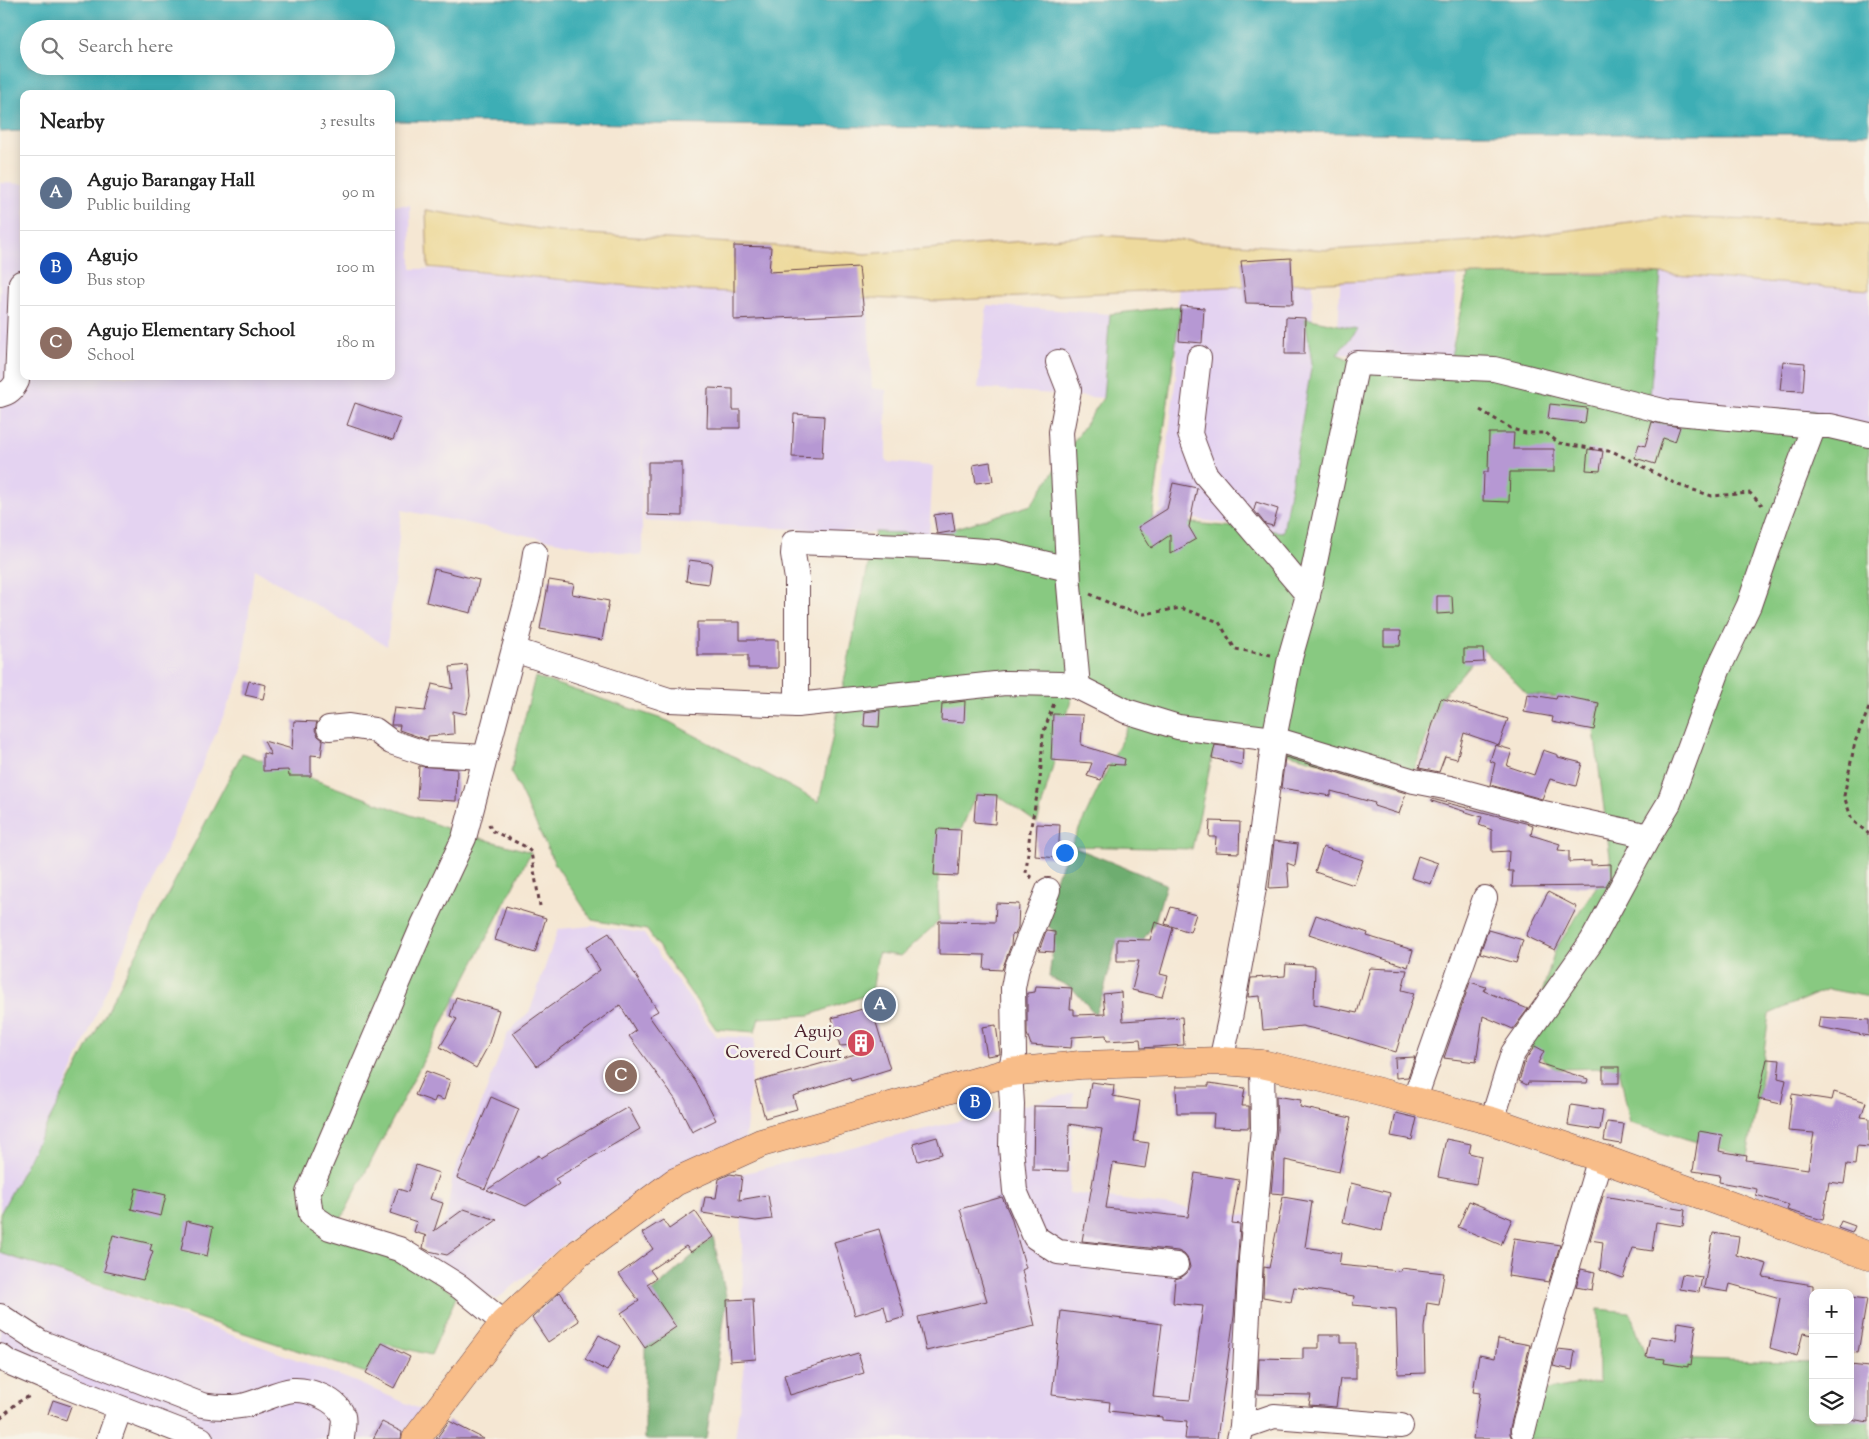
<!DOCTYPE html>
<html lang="en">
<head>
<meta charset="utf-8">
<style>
  :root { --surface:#fff; --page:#f2f2f2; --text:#222; --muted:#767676; --line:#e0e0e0; --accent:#db2777 }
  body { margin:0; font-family:"Sorts Mill Goudy",serif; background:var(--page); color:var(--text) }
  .controls { position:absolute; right:15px; bottom:15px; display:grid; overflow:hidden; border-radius:10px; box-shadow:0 2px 12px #0003 }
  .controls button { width:45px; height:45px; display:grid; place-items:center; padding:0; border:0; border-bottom:1px solid var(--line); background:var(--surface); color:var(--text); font:25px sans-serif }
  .you { position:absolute; left:1064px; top:852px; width:18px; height:18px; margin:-12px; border:4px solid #fff; border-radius:50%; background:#1a73e8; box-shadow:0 0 0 8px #1a73e833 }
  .badge { display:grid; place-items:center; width:32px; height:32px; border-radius:50%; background:var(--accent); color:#fff; font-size:16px; font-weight:700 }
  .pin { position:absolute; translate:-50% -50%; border:2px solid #fff; box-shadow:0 1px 5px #0006 }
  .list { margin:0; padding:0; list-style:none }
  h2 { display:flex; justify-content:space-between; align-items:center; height:65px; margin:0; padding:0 20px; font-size:21px }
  h2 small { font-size:16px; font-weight:400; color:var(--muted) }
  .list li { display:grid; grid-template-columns:32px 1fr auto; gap:15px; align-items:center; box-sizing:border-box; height:75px; padding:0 20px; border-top:1px solid var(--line) }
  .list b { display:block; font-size:19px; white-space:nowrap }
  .list p { margin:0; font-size:16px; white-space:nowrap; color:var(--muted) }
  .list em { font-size:16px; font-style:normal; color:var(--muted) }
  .icon { flex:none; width:28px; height:28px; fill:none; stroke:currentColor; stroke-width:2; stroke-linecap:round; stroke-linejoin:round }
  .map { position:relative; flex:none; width:1869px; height:1439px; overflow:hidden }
  .search { position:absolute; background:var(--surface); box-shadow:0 2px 12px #0003; left:20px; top:20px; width:375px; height:55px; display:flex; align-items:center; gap:12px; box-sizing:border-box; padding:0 18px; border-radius:28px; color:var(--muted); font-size:19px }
  .panel { position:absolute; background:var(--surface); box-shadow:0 2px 12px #0003; left:20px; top:90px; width:375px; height:290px; border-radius:10px }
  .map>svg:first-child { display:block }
  .built { fill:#e4d3f1 }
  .green { fill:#88c981; stroke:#697456 }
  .forest { fill:#6ead6f; stroke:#5c664d }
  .sand { fill:#eeda9e; stroke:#9c7c64 }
  .water { fill:#3caeb5; stroke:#436670; fill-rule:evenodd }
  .building { fill:#b698d3 }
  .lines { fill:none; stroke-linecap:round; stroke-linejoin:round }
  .minor-casing { stroke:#643d44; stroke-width:26 }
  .major-casing { stroke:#643d44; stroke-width:29 }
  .path { stroke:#643d44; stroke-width:3; stroke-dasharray:4 4; stroke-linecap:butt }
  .minor { stroke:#fff; stroke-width:24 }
  .major { stroke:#f8bd89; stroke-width:28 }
  .labels { text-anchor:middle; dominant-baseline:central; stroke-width:5; stroke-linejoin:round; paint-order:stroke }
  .poi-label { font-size:18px; fill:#4a1f2b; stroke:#f7f3e8; text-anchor:end }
</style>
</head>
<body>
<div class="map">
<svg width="1869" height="1439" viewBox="0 0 1869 1439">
  <rect width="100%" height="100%" fill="#f7f3e8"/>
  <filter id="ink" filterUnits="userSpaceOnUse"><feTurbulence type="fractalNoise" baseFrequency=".02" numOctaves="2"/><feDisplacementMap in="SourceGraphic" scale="10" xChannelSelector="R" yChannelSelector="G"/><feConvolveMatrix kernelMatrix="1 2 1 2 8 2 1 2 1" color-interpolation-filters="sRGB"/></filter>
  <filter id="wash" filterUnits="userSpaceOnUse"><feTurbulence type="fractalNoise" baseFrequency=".0096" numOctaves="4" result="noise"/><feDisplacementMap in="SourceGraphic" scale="20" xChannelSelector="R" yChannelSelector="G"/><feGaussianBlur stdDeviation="1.12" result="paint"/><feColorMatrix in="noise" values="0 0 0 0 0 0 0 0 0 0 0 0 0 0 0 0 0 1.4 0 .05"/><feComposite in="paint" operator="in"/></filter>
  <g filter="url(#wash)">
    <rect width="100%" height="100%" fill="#f5e7d3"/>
    <!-- built -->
    <g class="built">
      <path d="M0,183L24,184V376H391V205H410L411,269L685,267L778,246L865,254L872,388L886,390V462L933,466L929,536L644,521L642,430V556L564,543L402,510L387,646L254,569L242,672L55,1111L0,1214Z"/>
      <path d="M1665,217L1869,224V428L1720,408L1650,395Z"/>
      <path d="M1185,241L1313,249L1312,363L1283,532L1188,518L1187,516L1160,510L1176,376L1178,296Z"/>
      <path d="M1459,242L1452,356L1337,354L1342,249Z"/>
      <path d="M987,305L1110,314L1103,398L978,388Z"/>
      <path d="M592,926L643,933L716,1036L755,1038L745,1140L633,1198L566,1243L496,1300L423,1258L446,1218L453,1175L477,1115L508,1033L530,1011L558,929Z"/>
      <path d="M1074,1093L1069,1193L1250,1216L1222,1439H735L744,1372L741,1174Z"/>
      <path d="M0,1253L157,1307L351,1380L429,1413L411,1439H193L0,1364Z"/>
    </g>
    <!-- green -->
    <g class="green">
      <path d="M1661,274L1650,395L1720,408L1813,411L1869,428V997L1828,989L1769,1014L1758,1099L1747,1156L1630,1123L1619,1068L1555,1069L1527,1043L1555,950L1611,864L1594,730L1599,703L1527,694L1483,649L1441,698L1408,787L1073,693L1037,823L997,795L976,794L961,830L937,829L939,921L901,956L878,953L872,993L810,1015L759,1018L755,1032L716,1029L647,930L592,920L555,864L511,772L535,677L668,721L819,802L875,532L937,534L1031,505L1103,398L1110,314L1181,306L1152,519L1283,532L1312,363L1305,318L1358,329L1337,354L1357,363L1451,356L1468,275Z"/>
      <path d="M1131,720L1216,740L1192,849L1071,846Z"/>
      <path d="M242,753L454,831L531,852L332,1237L397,1254L457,1295L431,1355L382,1343L366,1373L0,1253V1214Z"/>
      <path d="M1598,1309L1630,1312L1646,1357L1813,1363V1420H1850V1418L1869,1419V1439H1521L1533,1392L1599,1381Z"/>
    </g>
    <!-- forest -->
    <g class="forest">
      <path d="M1071,846L1166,884L1155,922L1143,940H1117L1103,994L1095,1014L1072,988L1049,977L1055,932L1037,917Z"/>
      <path d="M713,1237L727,1300L706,1439H645V1348L676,1327L652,1292Z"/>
    </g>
    <!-- sand -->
    <path class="sand" d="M426,210L557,232L778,246L865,254L1098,235L1329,250L1506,239L1665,217L1869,224V290L1636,272L1468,275L939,301L662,289L428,267Z"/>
    <!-- water -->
    <path class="water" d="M0,0H1869V134H1442L391,121V94H24V131L0,132ZM29,29H386V66H29Z"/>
    <g id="blocks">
      <!-- building -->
      <g class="building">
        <path d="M734,246L771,247L769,272L859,267L864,314L734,320Z"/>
        <path d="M1291,258L1293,304L1246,303L1241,261Z"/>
        <path d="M1181,306L1204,308L1202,343L1179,341Z"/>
        <path d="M1286,317L1305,318L1304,354H1285Z"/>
        <path d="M1783,361L1805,363L1803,391L1780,390Z"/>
        <path d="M708,388L733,389V410H740V428H707Z"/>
        <path d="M355,403L401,419L393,440L347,425Z"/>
        <path d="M1550,404L1587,408L1585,423L1548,419Z"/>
        <path d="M794,414L824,416L822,458L792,457Z"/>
        <path d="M1652,422L1680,427L1675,442L1663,438L1655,464L1635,458L1639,444L1645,446Z"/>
        <path d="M1489,433H1514L1513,449H1554V472H1510L1509,502L1483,501L1484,472H1488Z"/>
        <path d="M1588,449L1603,451L1600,471L1586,470Z"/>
        <path d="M648,462H682V516L648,515Z"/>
        <path d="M990,462L993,481L976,483L973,465Z"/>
        <path d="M1173,483L1197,488L1189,527L1196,539L1170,554V535L1151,548L1138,527L1167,509Z"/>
        <path d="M1256,502L1278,509L1273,526L1265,524L1254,510Z"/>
        <path d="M952,512L955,531L937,534L934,515Z"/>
        <path d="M689,560L712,563L709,584L686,581Z"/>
        <path d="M434,569L479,580L471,613L426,602Z"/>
        <path d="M549,580L574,584L572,594L609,601L602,640L540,629Z"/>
        <path d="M1437,596H1452L1453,613L1437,614Z"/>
        <path d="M697,622H740V640H778V668H748V655H697Z"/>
        <path d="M1384,631H1401L1400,646H1384Z"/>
        <path d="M1464,649H1483L1484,662L1464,663Z"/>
        <path d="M467,665L470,696L466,714L453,711L454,734L428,736V740L399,730L400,725H391L394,708L425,711L432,684L453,689L450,667Z"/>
        <path d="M249,681L266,685L263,699L245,695Z"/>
        <path d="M1527,694L1556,699L1557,695L1599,703L1594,730L1552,722L1553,717L1524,712Z"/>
        <path d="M1441,698L1508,719L1499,745L1464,733L1457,759L1445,756L1439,772L1419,768Z"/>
        <path d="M965,701L964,722L941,720L942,704Z"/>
        <path d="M880,710L879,727L864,726L865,712Z"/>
        <path d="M1053,714L1083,715L1081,745L1125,759L1124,765L1107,764L1101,780L1087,776L1092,763L1051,760Z"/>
        <path d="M294,721L317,722L315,730L318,736L323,740L321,756L311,755V776H289L288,770L263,771V753L271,755L264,741L292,749Z"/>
        <path d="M1215,745L1243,749L1242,765L1212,758Z"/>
        <path d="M1495,745L1512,750L1507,766L1534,775L1543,750L1558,755V757L1582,763L1576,786L1550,779L1542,799L1490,785L1495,763L1490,761Z"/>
        <path d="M1285,757L1406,793L1399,814L1374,806L1375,803L1331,791V796L1281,788Z"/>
        <path d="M419,766L457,769L456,801L417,799Z"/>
        <path d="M976,794L997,795L995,824L974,822Z"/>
        <path d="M1432,799L1533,825L1531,835L1560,844L1558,850L1569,851V862L1591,861V865L1611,864V877L1606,886L1512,887L1513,871H1508L1509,851L1492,852V830L1479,825L1482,817L1432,801Z"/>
        <path d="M1210,821L1240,822L1239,853L1215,852L1216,837H1209Z"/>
        <path d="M1037,824L1060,825L1058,858L1035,856Z"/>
        <path d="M937,829L961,830L958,876L934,875Z"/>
        <path d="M1274,841L1298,844L1295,866L1287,863L1289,887L1269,888Z"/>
        <path d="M1323,847L1363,860L1354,885L1315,872Z"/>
        <path d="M1418,856L1438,863L1431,884L1411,878Z"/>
        <path d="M1548,892L1577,907L1555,950L1526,936Z"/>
        <path d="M996,903L1019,904L1018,927L1015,935L1012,934L1011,945L1002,970L984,969L985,955L939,954V921L995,922Z"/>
        <path d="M506,906L546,918L535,953L495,940Z"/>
        <path d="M1171,907L1196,914L1190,932L1165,924Z"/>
        <path d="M1316,915L1368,933L1367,936L1413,950L1408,967L1309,934Z"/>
        <path d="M1155,922L1173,928L1160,974L1168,976L1162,997L1132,990L1139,961H1117V939L1150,940Z"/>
        <path d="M1488,930L1523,940L1516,963L1480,953Z"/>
        <path d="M1046,931L1055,932L1054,952L1039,951Z"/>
        <path d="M609,933L658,1011L649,1016L696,1082L716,1120L692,1132L675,1099L629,1036L636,1031L620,1005L537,1066L513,1033L600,970L586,947Z"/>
        <path d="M1286,964L1315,966L1314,1004L1357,1013L1370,968L1407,970L1402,990L1414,993L1396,1052L1337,1034L1302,1026L1263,1030L1260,996L1248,997L1251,978L1285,976Z"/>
        <path d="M1470,982L1486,987L1484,991L1528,1009L1513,1029L1483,1016L1476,1062L1444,1058Z"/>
        <path d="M1036,986L1072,988L1070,1009H1074V1015L1105,1014L1103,994L1121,992L1123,1021L1182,1017L1184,1045L1141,1048L1140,1039L1107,1041L1106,1035L1072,1037L1071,1048L1031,1045L1027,1034V993L1035,992Z"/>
        <path d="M889,993L892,1013L874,1016L890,1069L851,1081L850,1077L793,1096L797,1109L765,1118L755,1082L870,1050L869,1044L840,1046L832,1018L869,1007L867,997Z"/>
        <path d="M456,997L499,1010L488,1046L476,1068L440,1047L457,1019L450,1016Z"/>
        <path d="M1820,1017L1869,1020V1036L1818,1027Z"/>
        <path d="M996,1025L1000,1054L987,1056L982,1027Z"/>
        <path d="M1535,1046L1544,1051L1538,1063L1588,1079L1587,1083L1528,1082L1527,1085L1519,1081L1526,1059Z"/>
        <path d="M1415,1057L1408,1077L1396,1078L1395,1058Z"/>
        <path d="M1767,1059L1780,1060L1778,1078L1786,1080L1781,1104L1758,1099Z"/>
        <rect x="1603" y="1067" width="16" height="16"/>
        <path d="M426,1071L450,1080L444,1100L436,1097L434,1102L415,1095Z"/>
        <path d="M1091,1082L1114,1085L1113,1096L1140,1101L1134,1141L1149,1143L1145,1168L1113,1163L1106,1208L1188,1217L1195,1173L1239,1180L1232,1223L1240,1224L1234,1316L1217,1439H1185L1187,1422L1162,1420V1417L1109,1411L1110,1402L1052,1395L1061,1311L1162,1324L1153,1397L1190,1400L1203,1306L1173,1303L1175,1279L1182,1277L1187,1273L1190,1267L1188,1259L1184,1254L1178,1251L1082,1241L1102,1129L1069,1124L1068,1171L1033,1170L1034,1106L1087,1107Z"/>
        <path d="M1209,1083L1245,1088L1242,1106H1249V1128L1213,1127L1214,1113H1177L1176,1086H1209Z"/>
        <path d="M1834,1092L1866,1102L1861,1117L1869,1118V1147L1857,1146L1855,1165L1847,1164L1844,1184L1829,1182L1823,1220L1787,1210L1789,1205L1756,1195L1757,1189L1719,1182L1720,1175L1693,1171L1699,1131L1722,1135L1719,1151L1747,1156L1746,1160L1808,1169L1814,1133L1788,1131L1792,1094L1832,1100Z"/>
        <path d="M1276,1096L1301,1100L1300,1107L1351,1118L1339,1172L1285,1160L1284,1194L1271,1193L1277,1129Z"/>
        <path d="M491,1097L519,1109L485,1189L457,1178Z"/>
        <path d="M1571,1105L1603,1110L1600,1130L1568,1125Z"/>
        <path d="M628,1107L640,1129L555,1179L559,1184L526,1206L487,1190L539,1155L541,1158Z"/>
        <path d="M1396,1113L1417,1118L1412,1140L1391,1136Z"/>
        <path d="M1607,1122L1624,1124L1621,1144L1604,1141Z"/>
        <path d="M937,1137L942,1154L918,1161L913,1144Z"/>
        <path d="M1446,1139L1471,1144L1469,1153L1481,1156L1476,1184L1438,1177Z"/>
        <path d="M416,1165L439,1173L430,1199L443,1203L434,1231L464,1209L497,1220L447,1255L429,1251L423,1248L425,1237L427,1236L414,1232L417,1222L390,1213L398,1189L408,1192Z"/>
        <path d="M730,1174L742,1176L739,1200L768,1195L772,1219L756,1221L702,1213L705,1197L716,1198L719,1179Z"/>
        <path d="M1351,1183L1390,1193L1382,1231L1343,1222Z"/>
        <path d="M136,1188L166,1195L161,1216L131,1209Z"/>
        <path d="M1603,1196L1685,1210L1683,1226L1656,1222L1652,1251L1633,1248L1623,1278L1600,1270L1603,1242L1590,1240Z"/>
        <path d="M1002,1197L1011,1217L1026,1268L1022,1270L1035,1326L926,1351L918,1317L987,1301L960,1209Z"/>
        <path d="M1283,1197L1312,1202L1305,1247L1341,1253L1339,1265L1400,1271L1401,1268L1444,1273L1439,1305L1427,1303L1424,1328L1425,1373L1398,1374L1396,1309L1353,1305L1354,1296L1294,1287L1291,1302L1263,1297L1264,1267L1269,1268Z"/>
        <path d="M1469,1201L1512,1219L1501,1245L1458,1227Z"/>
        <path d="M695,1211L713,1237L691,1252L686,1246L650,1270L656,1278L647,1284L676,1327L645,1348L621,1313L639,1301L619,1274L653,1249L642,1233L663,1220L669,1229Z"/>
        <path d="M187,1221L213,1227L207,1256L181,1250Z"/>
        <path d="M1841,1221L1855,1226L1852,1233L1838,1228Z"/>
        <path d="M879,1229L905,1317L888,1322L884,1306L855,1315L834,1242Z"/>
        <path d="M1713,1233L1739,1237L1736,1255L1767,1264L1763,1277L1813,1285V1335L1803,1333L1797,1356L1770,1348L1780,1298L1730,1284L1728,1292L1704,1288Z"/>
        <path d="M113,1235L152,1244L150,1250L153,1251L143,1280L104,1271L106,1264L105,1263Z"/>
        <path d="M1514,1238L1560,1245L1549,1282L1508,1276Z"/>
        <path d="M1581,1269L1595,1272L1592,1290L1576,1287Z"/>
        <path d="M1682,1274L1702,1277L1699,1292L1679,1289Z"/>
        <path d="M560,1292L579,1321L548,1342L532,1318Z"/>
        <path d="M1850,1297L1867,1299L1858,1353L1850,1352Z"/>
        <path d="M753,1299L756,1359L730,1361L727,1300Z"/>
        <path d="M1678,1322L1696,1325L1691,1365L1688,1364V1367L1664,1363L1665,1359L1646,1357L1650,1336L1676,1340Z"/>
        <path d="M599,1335L620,1346L607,1371L585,1359Z"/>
        <path d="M1319,1335H1341V1343H1356V1379H1340L1336,1407L1309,1405L1311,1395L1258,1394L1259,1358L1303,1359V1348H1319Z"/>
        <path d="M1498,1339L1530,1345L1510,1428V1434L1512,1439H1473L1480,1393L1473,1392L1479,1355L1495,1358Z"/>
        <path d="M382,1343L410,1357L394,1388L366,1373Z"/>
        <path d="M1558,1349L1575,1351L1572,1370L1553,1366Z"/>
        <path d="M858,1353L864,1373L790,1395L784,1375Z"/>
        <path d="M1850,1365L1869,1367V1422L1850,1419Z"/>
        <path d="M53,1400L71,1406L66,1420L48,1414Z"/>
        <path d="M449,1421L484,1439H436Z"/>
        <path d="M382,1422L402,1432L401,1439H373Z"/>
      </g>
    </g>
  </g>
  <g filter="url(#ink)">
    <use href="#blocks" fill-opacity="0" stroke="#643d44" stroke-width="1"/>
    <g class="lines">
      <defs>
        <g id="minor">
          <path d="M1199,358L1190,434L1205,474L1308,595"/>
          <path d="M1058,362L1069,390L1061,432L1069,585L1078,687"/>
          <path d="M0,395C9,393 13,389 17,381L21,283"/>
          <path d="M514,650L669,700L797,705L1005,683L1061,684L1078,687L1126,711L1178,727L1274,739L1414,781L1450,788L1539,812L1649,836L1669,803L1718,670L1749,605L1778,521L1814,426"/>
          <path d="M797,705V579L793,554L794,542L931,547L997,552L1068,569"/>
          <path d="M329,728L349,726L375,730L391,742L427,754L485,757"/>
          <path d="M1048,890L1017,967L1013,988L1014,1054L1010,1072L1012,1104L1011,1147L1015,1191L1035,1237L1058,1252L1176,1265"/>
          <path d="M1221,1061L1229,1024L1254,888L1274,739L1290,658L1308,595L1357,363L1494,369L1667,412L1814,426H1830L1869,435"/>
          <path d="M1414,1101L1485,898"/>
          <path d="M1492,1121L1513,1053L1592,941L1649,836"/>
          <path d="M0,1316L40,1342L202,1405C215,1407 228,1408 241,1406C259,1403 275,1392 293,1390C309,1389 337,1399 343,1416C345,1422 342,1432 342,1439"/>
          <path d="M504,1323L460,1287L399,1249L330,1228L311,1215L308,1193L424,923L464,838L529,592L535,553"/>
          <path d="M0,1356L8,1362L57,1383L201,1439"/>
          <path d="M1242,1427L1274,1416L1401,1426"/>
          <path d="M1523,1431L1544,1346L1600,1158"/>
          <path d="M109,1439L120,1408"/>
          <path d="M1239,1439L1242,1427L1251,1258L1263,1128L1262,1064"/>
        </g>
        <path id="major" d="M416,1439L504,1323L579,1253L675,1182L761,1143L1010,1072L1080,1065L1221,1061L1262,1064L1356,1086L1492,1121L1600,1158L1869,1256"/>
      </defs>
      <!-- minor casing -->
      <use href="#minor" class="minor-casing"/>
      <!-- major casing -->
      <use href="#major" class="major-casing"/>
      <!-- path -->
      <g class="path">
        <path d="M1480,410L1512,429L1526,433H1546L1559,443L1614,452L1678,485L1712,496L1750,493L1762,505"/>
        <path d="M1090,594L1120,608L1144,614L1181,608L1219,622L1235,649L1271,655"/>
        <path d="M1869,708L1855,742L1844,796L1852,820L1869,834"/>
        <path d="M489,824L491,830L526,847L531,852L540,906"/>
        <path d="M1032,878L1026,873L1030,831L1040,781L1043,734L1054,703"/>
        <path d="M0,1418L18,1402L32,1395"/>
      </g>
      <!-- minor -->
      <use href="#minor" class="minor"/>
      <!-- major -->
      <use href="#major" class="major"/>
    </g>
  </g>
  <!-- icons -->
  <defs>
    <symbol id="building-disc" viewBox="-11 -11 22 22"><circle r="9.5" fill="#d1495b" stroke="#f7f3e8"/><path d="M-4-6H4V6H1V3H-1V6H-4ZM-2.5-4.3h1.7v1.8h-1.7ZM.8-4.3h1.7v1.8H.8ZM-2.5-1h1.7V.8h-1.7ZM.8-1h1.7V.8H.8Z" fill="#fff"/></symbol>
  </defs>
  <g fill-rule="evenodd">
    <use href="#building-disc" x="845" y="1027" width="32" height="32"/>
  </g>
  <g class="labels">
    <!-- poi labels -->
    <g class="poi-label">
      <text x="842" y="1033">Agujo<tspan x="842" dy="21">Covered Court</tspan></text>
    </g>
  </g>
</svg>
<div class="controls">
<button>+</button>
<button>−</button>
<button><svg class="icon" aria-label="layers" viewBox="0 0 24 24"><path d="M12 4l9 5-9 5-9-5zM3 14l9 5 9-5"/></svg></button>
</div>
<div class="you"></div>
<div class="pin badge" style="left:880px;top:1005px;background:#5c6f8a">A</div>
<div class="pin badge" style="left:975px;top:1103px;background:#1a4fb4">B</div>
<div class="pin badge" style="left:621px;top:1076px;background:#8d6e63">C</div>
<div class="search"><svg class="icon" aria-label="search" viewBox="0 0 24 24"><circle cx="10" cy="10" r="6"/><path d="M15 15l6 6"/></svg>Search here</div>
<section class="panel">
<h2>Nearby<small>3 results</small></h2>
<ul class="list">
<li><span class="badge" style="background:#5c6f8a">A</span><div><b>Agujo Barangay Hall</b><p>Public building</p></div><em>90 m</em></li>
<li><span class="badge" style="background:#1a4fb4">B</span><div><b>Agujo</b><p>Bus stop</p></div><em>100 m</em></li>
<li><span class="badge" style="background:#8d6e63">C</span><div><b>Agujo Elementary School</b><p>School</p></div><em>180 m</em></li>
</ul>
</section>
</div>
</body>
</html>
